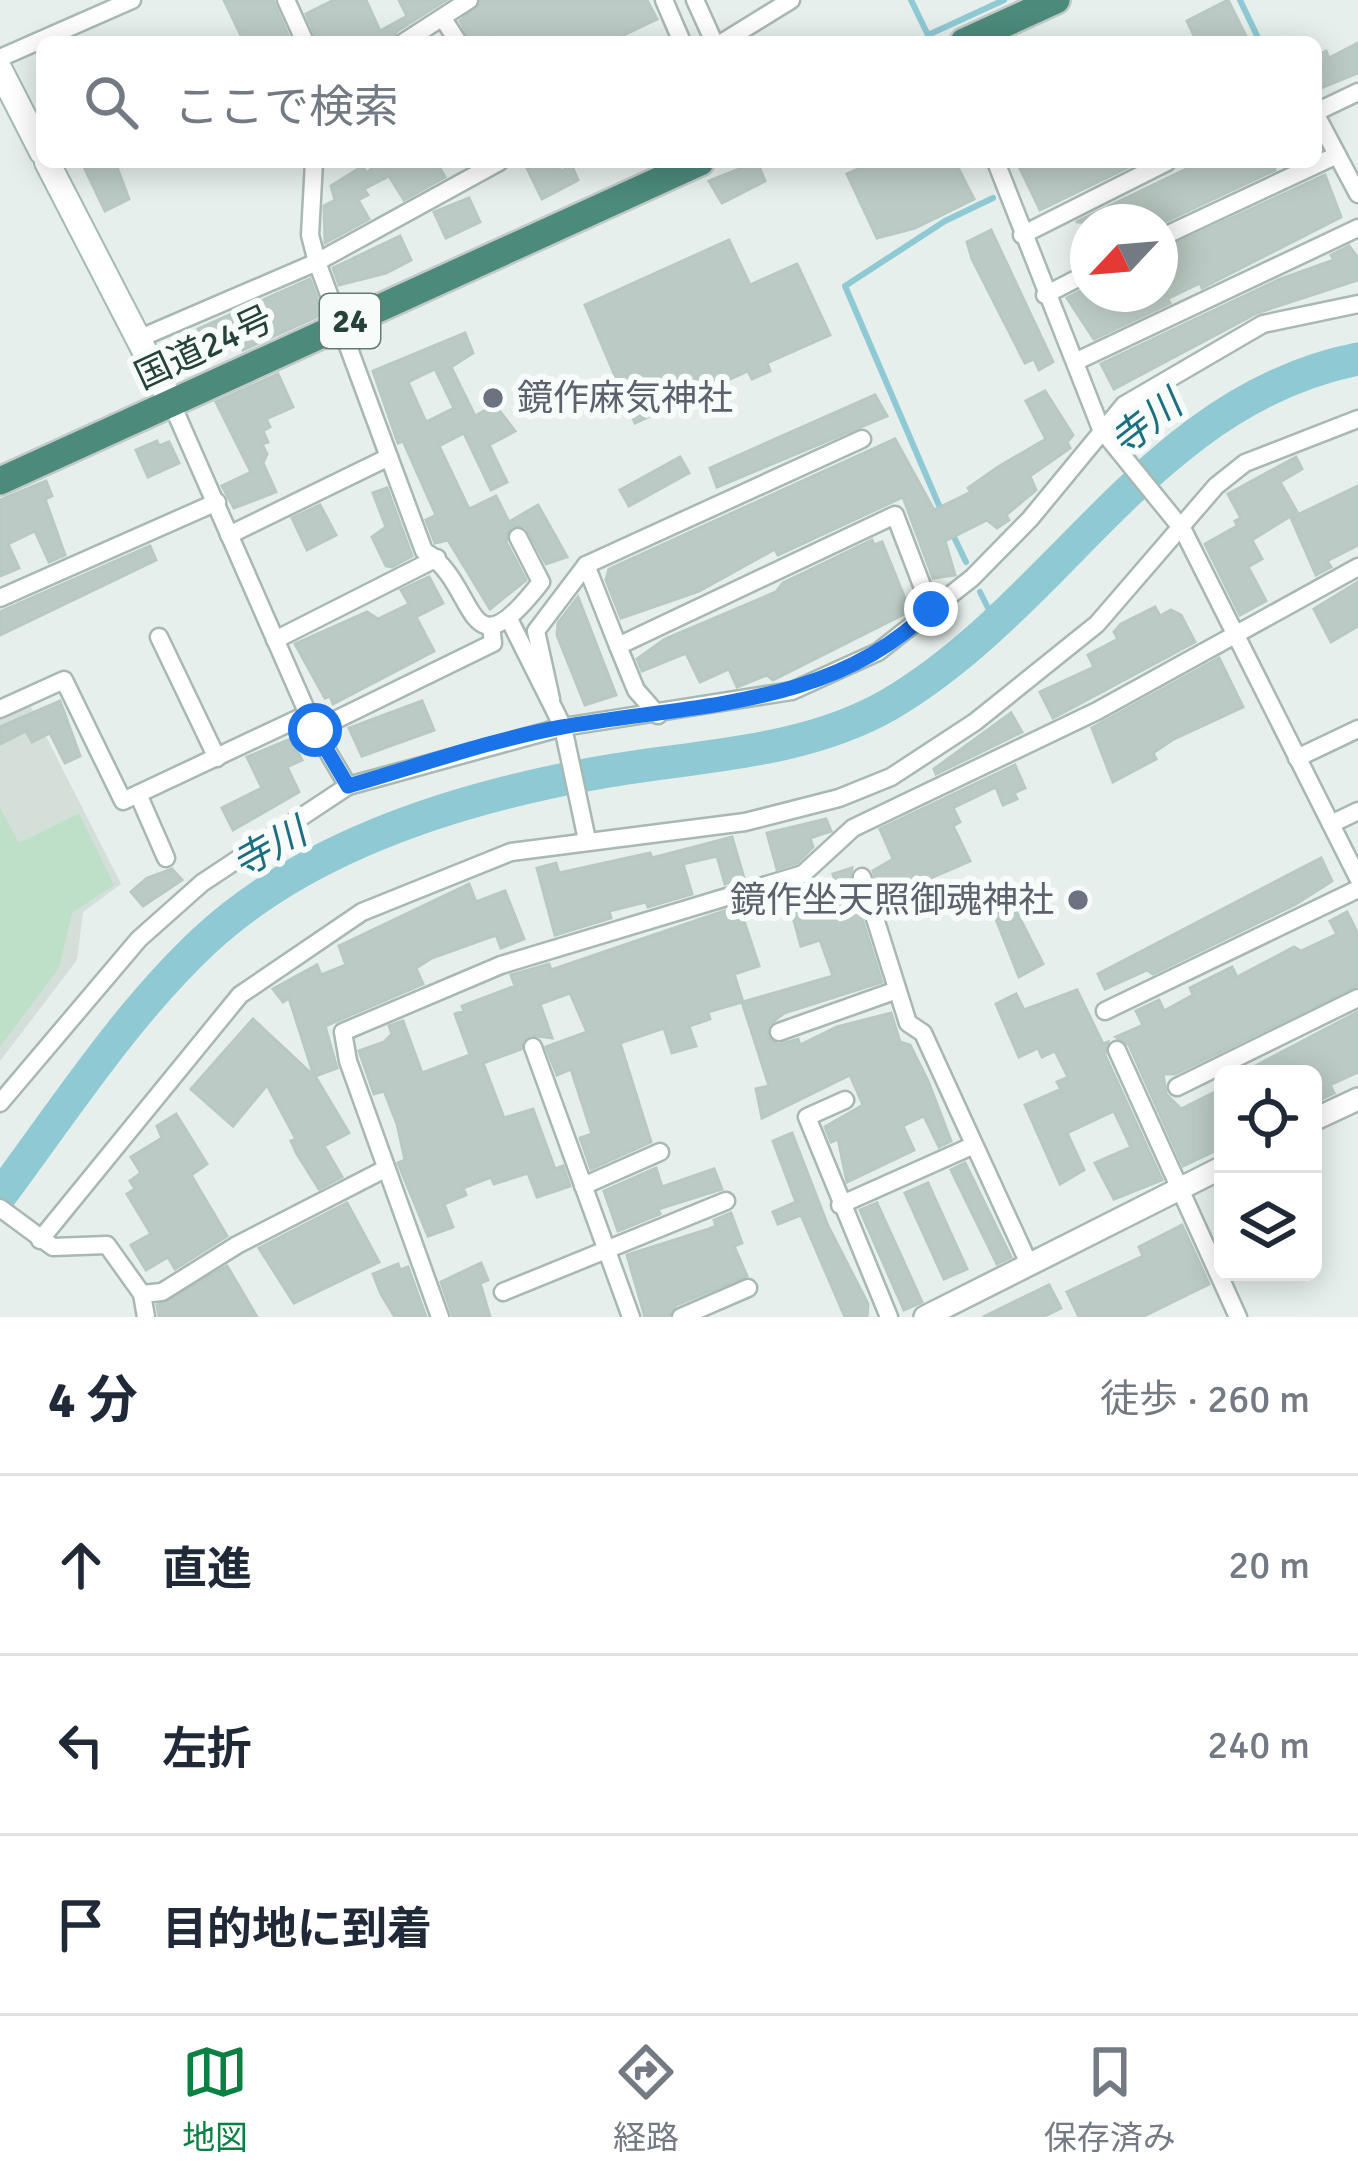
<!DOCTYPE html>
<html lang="ja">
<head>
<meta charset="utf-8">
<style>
  :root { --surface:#fff; --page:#f2f2f3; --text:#1f2937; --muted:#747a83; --line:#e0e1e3; --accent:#0b8043 }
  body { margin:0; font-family:Signika,"Noto Sans JP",sans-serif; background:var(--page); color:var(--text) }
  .controls { position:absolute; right:36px; bottom:36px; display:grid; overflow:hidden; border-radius:18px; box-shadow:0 6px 30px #0003 }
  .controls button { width:108px; height:108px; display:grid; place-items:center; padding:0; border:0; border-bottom:3px solid var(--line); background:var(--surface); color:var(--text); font:60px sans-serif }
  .compass { position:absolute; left:1070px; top:204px; width:108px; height:108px; border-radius:50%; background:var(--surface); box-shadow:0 6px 30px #0003; rotate:244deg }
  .stop { position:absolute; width:36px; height:36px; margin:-27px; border:9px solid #1a73e8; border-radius:50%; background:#fff }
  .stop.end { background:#1a73e8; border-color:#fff; box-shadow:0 3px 12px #0008 }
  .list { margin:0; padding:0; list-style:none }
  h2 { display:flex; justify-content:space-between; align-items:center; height:156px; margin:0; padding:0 48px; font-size:51px }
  h2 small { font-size:39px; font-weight:400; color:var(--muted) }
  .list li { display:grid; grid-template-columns:78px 1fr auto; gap:36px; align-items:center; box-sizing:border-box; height:180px; padding:0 48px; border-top:3px solid var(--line) }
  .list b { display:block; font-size:45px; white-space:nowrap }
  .list em { font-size:39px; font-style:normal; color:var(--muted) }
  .icon { flex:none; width:66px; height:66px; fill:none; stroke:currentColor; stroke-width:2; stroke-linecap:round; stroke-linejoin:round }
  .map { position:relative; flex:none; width:1358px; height:1317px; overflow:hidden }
  .search { position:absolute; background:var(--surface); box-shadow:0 6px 30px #0003; left:36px; right:36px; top:36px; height:132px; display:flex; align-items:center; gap:30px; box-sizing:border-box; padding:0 42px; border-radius:18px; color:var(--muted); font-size:45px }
  .sheet { height:696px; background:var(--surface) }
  nav { display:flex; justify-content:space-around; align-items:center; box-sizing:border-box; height:168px; border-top:3px solid var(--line); background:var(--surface); font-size:33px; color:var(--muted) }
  nav a { display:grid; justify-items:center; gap:6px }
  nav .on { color:var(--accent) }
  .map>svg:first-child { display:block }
  .built { fill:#d4dfda }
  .green { fill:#bfe0c8 }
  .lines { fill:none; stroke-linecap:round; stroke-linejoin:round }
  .stream { stroke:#8ec9d4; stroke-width:6 }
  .river { stroke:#8ec9d4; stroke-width:33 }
  .building { fill:#bbcac4; stroke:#b8c9c2; stroke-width:3; fill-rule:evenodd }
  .minor-casing { stroke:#a8b8b2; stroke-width:21 }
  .tertiary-casing { stroke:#a8b8b2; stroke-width:26 }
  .secondary-casing { stroke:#a4bbb3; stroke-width:28 }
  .trunk-casing { stroke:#c2cac8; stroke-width:32 }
  .minor { stroke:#fff; stroke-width:16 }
  .tertiary { stroke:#fff; stroke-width:21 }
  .secondary { stroke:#fff; stroke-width:24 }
  .trunk { stroke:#4c8a7c; stroke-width:27 }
  .route { stroke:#1a73e8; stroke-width:15 }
  .worship-dot { fill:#6b7280; stroke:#f7fbf9; stroke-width:4.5 }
  .labels { text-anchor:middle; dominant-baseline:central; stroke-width:12; stroke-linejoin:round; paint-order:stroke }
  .shield { fill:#f7fbf9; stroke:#637a73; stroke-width:3 }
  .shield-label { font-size:33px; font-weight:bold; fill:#24423a }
  .street-label { font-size:36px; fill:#24423a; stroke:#f7fbf9 }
  .worship-label { font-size:36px; fill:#5b616d; stroke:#f7fbf9; text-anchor:start }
  .water-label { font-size:39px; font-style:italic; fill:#1c6f80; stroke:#f7fbf9 }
</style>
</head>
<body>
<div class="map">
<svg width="1358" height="1317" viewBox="0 0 1358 1317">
  <rect width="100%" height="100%" fill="#e6efeb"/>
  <!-- built -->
  <path class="built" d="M28,701L121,884L83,912L77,960L0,1061V715Z"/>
  <!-- green -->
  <path class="green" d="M0,808L19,843L79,813L114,885L72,913L59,968L0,1047Z"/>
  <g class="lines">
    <!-- stream -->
    <g class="stream">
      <path d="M911,0L928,35L1004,0"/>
      <path d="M1240,0L1260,42"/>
      <path d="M941,510L845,286L945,221L993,198"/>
      <path d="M952,533L966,562"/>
      <path d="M980,592L995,622"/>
    </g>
    <!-- river -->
    <path class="river" d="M0,1196C64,1110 126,1014 204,941C307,845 456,799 591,774C691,755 800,756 890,704C1061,603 1151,400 1358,359"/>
  </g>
  <!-- building -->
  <g class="building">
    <path d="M224,0H273L291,42H244Z"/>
    <path d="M334,0H366L380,31L407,16L399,0H446L397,31L391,42H318L306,14Z"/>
    <path d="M482,0H647L657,19L609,42H502L499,35L471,42L460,21Z"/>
    <path d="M1228,0L1249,42H1197L1187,21Z"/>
    <path d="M1358,43V73L1316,90V56L1326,51L1329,58Z"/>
    <path d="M93,162H115L129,199L105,211L84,167Z"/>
    <path d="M381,162H436L445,177L404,200L389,176L364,189L368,195L358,200L369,219L325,243L324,206L335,200L331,186L363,166L366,173Z"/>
    <path d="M524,162H557L561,171L572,166L578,180L542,199Z"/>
    <path d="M757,162L765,181L722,203L709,181Z"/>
    <path d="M857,162H955L974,199L915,228L877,238L847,174L860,168Z"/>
    <path d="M1017,162H1139L1040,210Z"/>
    <path d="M1201,162H1271L1275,170L1160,224L1076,222Z"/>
    <path d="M1325,175L1341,217L1202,288L1200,283L1169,298L1160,278V251Z"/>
    <path d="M469,198L480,222L446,238L434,212Z"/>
    <path d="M991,230L1053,362L1039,370L1034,359L1025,363L972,259L967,242Z"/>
    <path d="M400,236L411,260L386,273L339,285L333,268Z"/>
    <path d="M729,240L750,285L797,264L830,335L767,363L770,371L752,379L748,371L704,391L707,398L689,407L685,400L635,423L585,305Z"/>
    <path d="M1349,246L1358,258V280L1257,313L1114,389L1101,364L1278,280L1334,260L1331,255Z"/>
    <path d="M310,279L323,314L243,350L234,331L205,344L198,329Z"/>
    <path d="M1088,287V294H1165L1170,303L1094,339L1067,298Z"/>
    <path d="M465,333L473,353L451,367L475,416L495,405L515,431L489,445L507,482L491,490L464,433L439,446L469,509L496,496L509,522L538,505L567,557L546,564L526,527L511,526L506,542L526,580L490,609L448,540L435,543L426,520L436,515L403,441L398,443L373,371ZM435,369L454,408L426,422L408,382Z"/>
    <path d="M278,374L293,407L266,419L270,427L263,431L268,442L262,444L267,454L263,463L276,492L234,508L222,486L251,472L216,402Z"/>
    <path d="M1045,391L1073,435L1067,442L1070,448L1030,476L1036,490L1006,515L1009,520L997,528L987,520L945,541L955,575L933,578L903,497L778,555L775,549L699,591L621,618L606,580L609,569L895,439L934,510L971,492L968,488L998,467L1046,439L1026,401Z"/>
    <path d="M875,395L887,416L717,487L710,468Z"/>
    <path d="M157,441L159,446L169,442L179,463L148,477L136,450Z"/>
    <path d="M680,457L689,473L629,506L620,490Z"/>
    <path d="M1296,457L1302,469L1280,482L1297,512L1252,540L1262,559L1248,567L1266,601L1240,615L1205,544L1237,526L1235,521L1241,518L1228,494Z"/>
    <path d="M46,481L52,496L45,499L65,555L49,562L35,531L8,544L19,568L0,576V500Z"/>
    <path d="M1358,486V545L1327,561L1331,567L1316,575L1291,518Z"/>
    <path d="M387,488L412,556L392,567L386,566L372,537L386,527L373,493Z"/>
    <path d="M320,505L336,535L307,550L292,518Z"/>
    <path d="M872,540L874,545L882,542L910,611L773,680L767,675L737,687L729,669L700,682L686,653L642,671L637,659L665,639L776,592L783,583Z"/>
    <path d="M150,546L156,560L0,635V612Z"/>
    <path d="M429,577L443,603L416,617L434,651L333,704L330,696L325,698L295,644L367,612L378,619L409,604L401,590Z"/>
    <path d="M1358,582V626L1331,642L1314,609Z"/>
    <path d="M578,597L616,695L585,705L557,635L558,623Z"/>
    <path d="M1155,607L1160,616L1171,610L1181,615L1195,642L1053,718L1040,692L1094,667L1088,655L1118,639L1114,632L1121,624Z"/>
    <path d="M1219,658L1243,707L1172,740L1153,753L1156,759L1113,782L1092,728Z"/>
    <path d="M60,701L80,756L65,763L50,733L32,742L26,731L0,744V727Z"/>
    <path d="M422,701L434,730L362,756L349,728Z"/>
    <path d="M1011,713L1022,732L936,774L934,769Z"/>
    <path d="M291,739L302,760L287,767L299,792L233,830L222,808L262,788L247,757Z"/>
    <path d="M1015,765L1025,788L1014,793L1017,799L1003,805L996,787L953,808L960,822L953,826L970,861L882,899L873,871L893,859L880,829Z"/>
    <path d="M826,819L831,831L810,838L813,847L797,863L777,869L767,833Z"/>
    <path d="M732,837L744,878L725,884L717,856L683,864L692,894L648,907L646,902L609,911L611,918L555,935L537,868L556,863L559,873L650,853L652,858Z"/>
    <path d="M1321,858L1332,881L1296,904L1153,974L1147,970L1105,989L1098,974Z"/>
    <path d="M852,868L850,881L882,982L784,1013L769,1025L768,1037L778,1045L798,1039L800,1045L837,1027L891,1013L900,1042L910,1045L928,1081L951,1141L939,1147L924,1116L903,1126L914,1150L847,1182L838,1139L831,1142L825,1127L863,1105L850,1075L762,1118L756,1089L769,1086L742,1002L708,1012L710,1019L689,1026L696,1046L672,1053L664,1028L620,1043L651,1142L591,1169L580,1138L592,1134L571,1069L557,1075L546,1047L587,1032L570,993L540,1004L552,1038L530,1035L521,1049L483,1063L504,1118L533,1109L555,1169L563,1166L570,1186L537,1197L528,1173L494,1184L491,1177L463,1188L466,1195L444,1204L453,1227L428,1236L398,1163L405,1160L397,1124L384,1091L374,1094L359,1051L384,1042L392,1034L389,1026L403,1021L422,1073L470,1055L455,1014L464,1011L462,1006L515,986L511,975L549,964L551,970L739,906L759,966L734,974L743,1002L833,976L820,940L801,946L786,892L800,888L803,898L837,886L833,874Z"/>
    <path d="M172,869L182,880L143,906L131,892L147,878Z"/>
    <path d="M469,884L476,902L505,891L524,939L501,948L496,935L432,958L416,968L423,984L325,1026L337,1068L315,1076L349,1133L324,1146L342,1177L319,1189L297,1154L291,1141L296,1139L267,1085L233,1126L191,1089L253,1019L314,1076L289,998L283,1002L273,989L317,965L321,975L346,965L339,946Z"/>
    <path d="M1013,905L1043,964L1019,977L994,914Z"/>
    <path d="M1347,912L1358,934V985L1175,1074H1163L1166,1094L1181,1109L1223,1088V1147L1183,1166L1129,1045L1116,1037L1143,1025L1136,1011L1159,1000L1164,1011L1193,995L1190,988L1232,967L1237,977L1294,947L1301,951L1337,934L1330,921Z"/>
    <path d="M1077,990L1103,1044L1108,1042L1105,1055L1162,1180L1114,1199L1095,1163L1131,1147L1114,1111L1067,1133L1084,1170L1060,1184L1025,1105L1061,1089L1057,1082L1068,1077L1055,1051L1042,1057L1038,1048L1019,1057L996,1004L1016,994L1024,1010Z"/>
    <path d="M1358,1012V1072L1330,1085L1334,1093L1313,1103V1074H1240Z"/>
    <path d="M176,1114L207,1164L191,1175L227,1236L175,1269L168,1257L146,1270L131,1245L151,1234L127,1194L135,1189L130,1181L141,1173L131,1157L162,1138L157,1126Z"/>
    <path d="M792,1133L828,1226L868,1304L867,1317H845L801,1215L778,1224L773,1212L796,1202L773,1141Z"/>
    <path d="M965,1163L1011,1257L997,1264L951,1170Z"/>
    <path d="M656,1168L662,1187L714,1169L722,1189L658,1209L660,1214L618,1231L604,1191Z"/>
    <path d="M928,1183L967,1269L944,1279L905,1193Z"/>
    <path d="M347,1203L379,1262L294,1303L259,1248Z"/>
    <path d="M877,1203L922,1302L904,1310L860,1210Z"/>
    <path d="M731,1213L742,1243L734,1246L747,1276L676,1305L668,1317H645L627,1255L709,1229L716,1226L714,1220Z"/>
    <path d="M1182,1225L1209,1284L1142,1317H1079L1067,1292L1143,1256L1139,1247Z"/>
    <path d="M481,1263L488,1280L480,1283L490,1317H453L441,1282Z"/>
    <path d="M398,1264L400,1270L408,1267L426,1317H395L381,1294L373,1274Z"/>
    <path d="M227,1266L257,1317H159L157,1305Z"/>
    <path d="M1049,1285L1061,1308L1043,1317H983Z"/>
  </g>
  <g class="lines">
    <defs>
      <g id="minor">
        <path d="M286,0L305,42"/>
        <path d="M664,0L682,42"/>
        <path d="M695,0L714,42"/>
        <path d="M444,20L458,42"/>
        <path d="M404,42L469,0"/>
        <path d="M723,42L791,0"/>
        <path d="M0,58L132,0"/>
        <path d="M1316,112L1358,92"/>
        <path d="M1316,115L1358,194"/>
        <path d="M996,162L1101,429L1183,530L1358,878"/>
        <path d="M1022,235L1167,162"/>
        <path d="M1160,238L1337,155"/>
        <path d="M1045,295L1088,273"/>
        <path d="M138,339L317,262L499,162"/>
        <path d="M1077,361L1358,228"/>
        <path d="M171,402L315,730L348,786"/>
        <path d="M389,457L424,551C480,584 463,682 541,582L518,537"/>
        <path d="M229,535L389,457L317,262L310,235L314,162"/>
        <path d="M586,565L618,646"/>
        <path d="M0,598L217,502"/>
        <path d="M510,621L563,727L587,840"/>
        <path d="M159,637L217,758"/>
        <path d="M275,640L437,558"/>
        <path d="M551,699L536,631L586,565L862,439"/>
        <path d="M0,709L64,680L123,801L308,714"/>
        <path d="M658,715L636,690L618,646L895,515L931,609"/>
        <path d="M315,730L493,643L491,626"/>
        <path d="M1297,758L1358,729"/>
        <path d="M138,794L166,858"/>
        <path d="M1331,824L1358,811"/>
        <path d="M862,877L908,1023L923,1033L1030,1266"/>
        <path d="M1105,1011L1358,889"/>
        <path d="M779,1032L897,990"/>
        <path d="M533,1047L631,1317"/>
        <path d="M1117,1050L1238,1317"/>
        <path d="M1177,1087L1358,998"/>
        <path d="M845,1100L807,1117L889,1317"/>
        <path d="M0,1103L139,939L202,883L348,786L563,727L792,691L878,652L972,578L1030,519L1124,405L1263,324L1358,304"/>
        <path d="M583,1186L660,1152"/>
        <path d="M840,1205L972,1146"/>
        <path d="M0,1208L53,1247L107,1245L142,1294L162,1292L237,1245L385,1169"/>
        <path d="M40,1240L240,995L362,912L511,852L745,822L839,798L891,777L975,722L1097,624L1216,486L1245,463L1358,419"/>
        <path d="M503,1292L726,1201"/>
        <path d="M142,1294L146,1317"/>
        <path d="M440,1317L348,1061L343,1032L501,965L803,874L853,828L1097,711L1358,567"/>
        <path d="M681,1317L748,1288"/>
      </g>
      <g id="tertiary">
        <path d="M1313,1120L1358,1099"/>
        <path d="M925,1317L1223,1167"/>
      </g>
      <g id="secondary">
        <path d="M0,70L42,152"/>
        <path d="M47,162L171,402"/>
      </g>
      <g id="trunk">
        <path d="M964,42L1056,0"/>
        <path d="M0,481L700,162"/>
      </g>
    </defs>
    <!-- minor casing -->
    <use href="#minor" class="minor-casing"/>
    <!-- tertiary casing -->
    <use href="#tertiary" class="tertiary-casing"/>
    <!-- secondary casing -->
    <use href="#secondary" class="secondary-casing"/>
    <!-- trunk casing -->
    <use href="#trunk" class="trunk-casing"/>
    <!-- minor -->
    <use href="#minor" class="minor"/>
    <!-- tertiary -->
    <use href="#tertiary" class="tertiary"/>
    <!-- secondary -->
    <use href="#secondary" class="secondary"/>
    <!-- trunk -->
    <use href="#trunk" class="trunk"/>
  </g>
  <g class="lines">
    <!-- route -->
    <path class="route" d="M315,730L348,786C418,766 490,740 562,727C690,704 833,708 931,609"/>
  </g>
  <!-- markers -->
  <g class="worship-dot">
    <circle cx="493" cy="398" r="12"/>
    <circle cx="1078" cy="900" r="12"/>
  </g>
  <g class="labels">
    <!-- shield labels -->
    <rect class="shield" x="320" y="294" width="60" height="54" rx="9"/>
    <g class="shield-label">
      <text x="350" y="321">24</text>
    </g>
    <!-- street labels -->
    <g class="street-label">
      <text transform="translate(204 348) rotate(-25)">国道24号</text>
    </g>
    <!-- worship labels -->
    <g class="worship-label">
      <text x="517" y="398">鏡作麻気神社</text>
      <text x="1054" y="900" text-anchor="end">鏡作坐天照御魂神社</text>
    </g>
    <!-- water labels -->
    <g class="water-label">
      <text transform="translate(1146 423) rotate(-38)">寺川</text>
      <text transform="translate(269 848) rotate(-29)">寺川</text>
    </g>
  </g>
</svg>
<div class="controls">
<button><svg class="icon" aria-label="locate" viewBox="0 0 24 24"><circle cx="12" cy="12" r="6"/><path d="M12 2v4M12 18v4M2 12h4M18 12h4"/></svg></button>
<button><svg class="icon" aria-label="layers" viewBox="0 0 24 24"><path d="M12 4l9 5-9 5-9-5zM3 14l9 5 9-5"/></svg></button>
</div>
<svg class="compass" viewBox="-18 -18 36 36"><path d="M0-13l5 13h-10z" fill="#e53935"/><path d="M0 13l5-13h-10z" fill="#747a83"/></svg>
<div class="stop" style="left:315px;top:730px"></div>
<div class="stop end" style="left:931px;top:609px"></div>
<div class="search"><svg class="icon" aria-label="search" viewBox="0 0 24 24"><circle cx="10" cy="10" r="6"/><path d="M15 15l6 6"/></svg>ここで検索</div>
</div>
<section class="sheet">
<h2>4 分<small>徒歩 · 260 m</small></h2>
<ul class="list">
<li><svg class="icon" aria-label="ahead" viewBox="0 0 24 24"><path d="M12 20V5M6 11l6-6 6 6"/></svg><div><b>直進</b></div><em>20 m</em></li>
<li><svg class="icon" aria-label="left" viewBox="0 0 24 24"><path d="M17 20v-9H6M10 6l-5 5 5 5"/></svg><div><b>左折</b></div><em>240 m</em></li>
<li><svg class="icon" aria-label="arrive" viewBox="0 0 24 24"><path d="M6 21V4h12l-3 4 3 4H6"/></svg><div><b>目的地に到着</b></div></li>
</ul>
</section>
<nav>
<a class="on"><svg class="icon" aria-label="map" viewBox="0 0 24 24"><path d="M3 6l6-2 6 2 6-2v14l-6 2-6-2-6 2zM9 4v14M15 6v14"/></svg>地図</a>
<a><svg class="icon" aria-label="directions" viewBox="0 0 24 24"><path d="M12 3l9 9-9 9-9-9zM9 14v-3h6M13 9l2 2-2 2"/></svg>経路</a>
<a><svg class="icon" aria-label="saved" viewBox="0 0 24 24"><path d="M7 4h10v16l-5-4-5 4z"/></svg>保存済み</a>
</nav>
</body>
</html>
